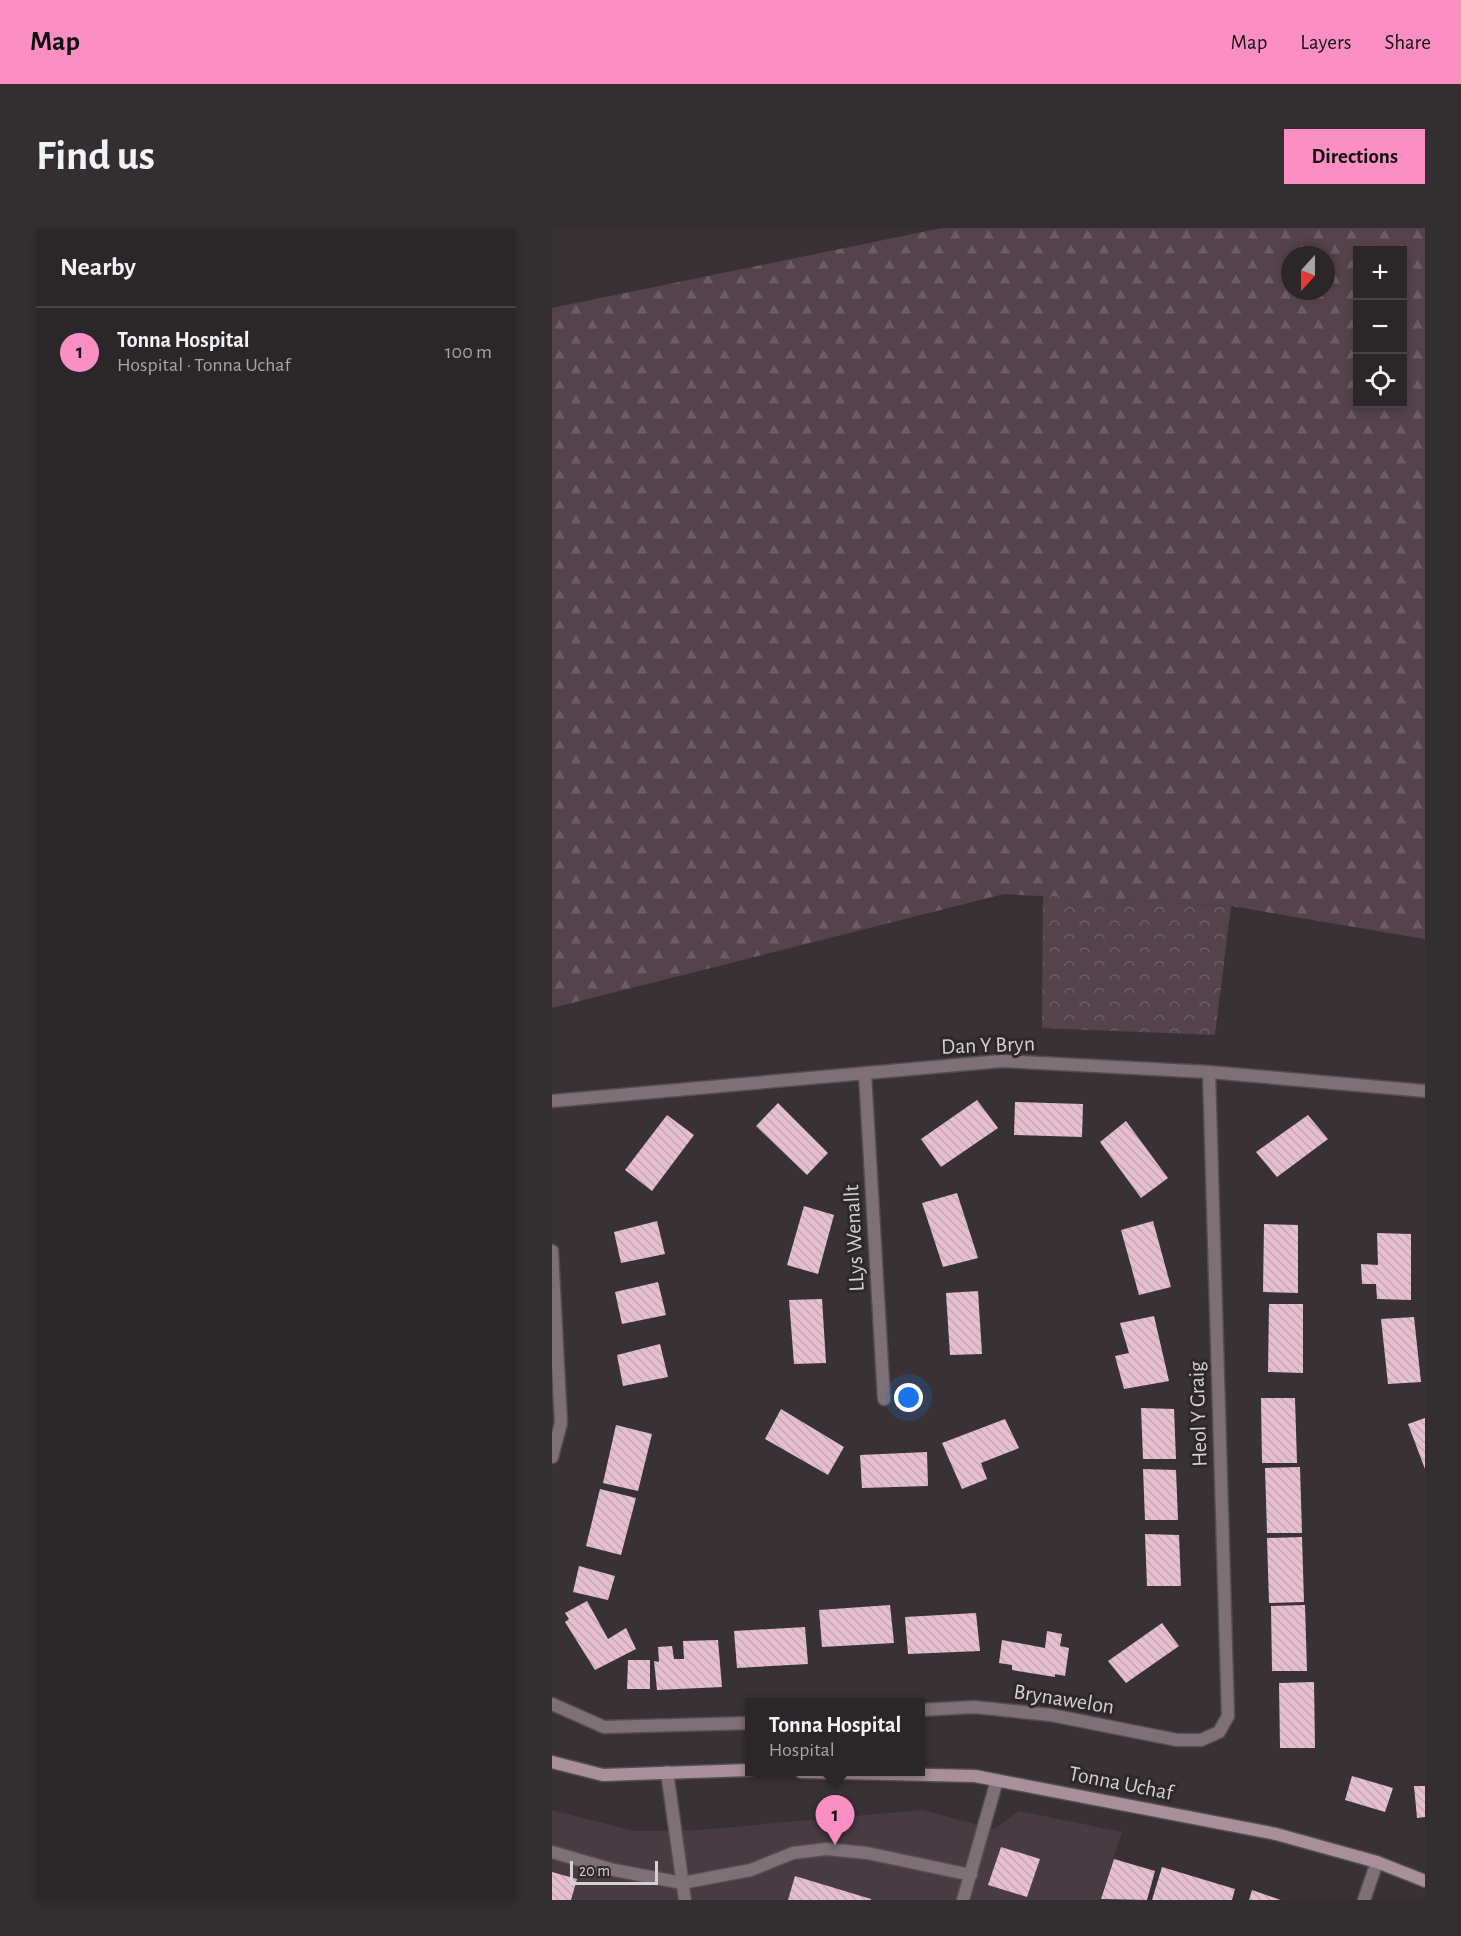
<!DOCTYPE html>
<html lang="en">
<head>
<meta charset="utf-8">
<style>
  :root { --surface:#2b2628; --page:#332e30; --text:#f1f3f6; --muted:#a6a5a8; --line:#474345; --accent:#fb8fc3 }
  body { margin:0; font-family:"Alegreya Sans",sans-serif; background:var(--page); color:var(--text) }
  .controls { position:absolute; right:18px; top:18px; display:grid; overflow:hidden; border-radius:0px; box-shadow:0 3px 9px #0003 }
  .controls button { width:54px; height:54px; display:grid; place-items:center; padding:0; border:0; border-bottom:2px solid var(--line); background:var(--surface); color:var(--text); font:30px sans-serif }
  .compass { position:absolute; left:729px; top:18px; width:54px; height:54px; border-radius:50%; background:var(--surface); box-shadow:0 3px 9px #0003; rotate:201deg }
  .scale { position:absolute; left:18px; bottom:15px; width:88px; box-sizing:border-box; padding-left:6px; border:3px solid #d5d0d2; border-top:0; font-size:16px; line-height:21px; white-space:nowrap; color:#d5d0d2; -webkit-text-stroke:4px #2f282b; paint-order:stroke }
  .you { position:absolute; left:357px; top:1170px; width:21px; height:21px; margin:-15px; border:4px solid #fff; border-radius:50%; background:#1a73e8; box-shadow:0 0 0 9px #1a73e833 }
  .badge { display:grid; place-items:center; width:39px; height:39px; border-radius:50%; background:var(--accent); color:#111; font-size:20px; font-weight:700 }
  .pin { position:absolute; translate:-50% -50px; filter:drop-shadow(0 2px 3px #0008) }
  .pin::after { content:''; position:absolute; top:32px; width:21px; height:18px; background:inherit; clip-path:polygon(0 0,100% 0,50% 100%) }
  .popup { position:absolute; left:193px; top:1470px; width:180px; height:78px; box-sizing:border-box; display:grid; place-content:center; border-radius:0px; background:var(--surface); filter:drop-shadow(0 2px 4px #0005); font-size:20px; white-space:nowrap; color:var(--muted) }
  .popup b { font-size:22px; color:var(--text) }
  .popup::after { content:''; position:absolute; left:50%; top:100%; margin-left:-12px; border:12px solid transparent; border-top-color:var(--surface) }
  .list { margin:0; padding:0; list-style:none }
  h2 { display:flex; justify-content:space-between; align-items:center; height:78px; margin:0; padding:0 24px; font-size:26px }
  h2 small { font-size:20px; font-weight:400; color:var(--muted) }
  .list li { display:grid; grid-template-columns:39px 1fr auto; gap:18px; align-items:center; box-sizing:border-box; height:90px; padding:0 24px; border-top:2px solid var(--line) }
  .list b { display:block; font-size:22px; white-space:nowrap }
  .list p { margin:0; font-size:20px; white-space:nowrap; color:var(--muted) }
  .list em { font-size:20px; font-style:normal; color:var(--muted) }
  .icon { flex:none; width:33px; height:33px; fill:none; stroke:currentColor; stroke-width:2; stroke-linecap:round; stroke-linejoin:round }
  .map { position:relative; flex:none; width:873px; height:1672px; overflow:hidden; border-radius:0px }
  header { display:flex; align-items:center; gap:36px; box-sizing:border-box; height:84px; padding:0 30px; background:var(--accent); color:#111 }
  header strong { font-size:28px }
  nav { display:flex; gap:33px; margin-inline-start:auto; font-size:21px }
  .intro { display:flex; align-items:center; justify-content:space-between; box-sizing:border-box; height:144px; padding:0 36px }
  h1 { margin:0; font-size:42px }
  .button { padding:15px 27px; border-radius:0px; background:var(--accent); color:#111; font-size:21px; font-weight:700 }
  main { display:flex; gap:36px; padding:0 36px }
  aside { flex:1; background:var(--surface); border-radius:0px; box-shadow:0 3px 9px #0003 }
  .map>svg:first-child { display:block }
  .built { fill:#483b41 }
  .forest { fill:url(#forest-firs); fill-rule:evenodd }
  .park { fill:url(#park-crowns) }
  .building { fill:url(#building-back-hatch) }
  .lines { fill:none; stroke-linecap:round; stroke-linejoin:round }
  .service-casing { stroke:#554e51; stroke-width:15 }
  .minor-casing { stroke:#554e51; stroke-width:15 }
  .secondary-casing { stroke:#554e51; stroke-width:15 }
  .service { stroke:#7f6f76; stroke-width:12 }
  .minor { stroke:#7f6f76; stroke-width:12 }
  .secondary { stroke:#a88f9a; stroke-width:12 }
  .labels { text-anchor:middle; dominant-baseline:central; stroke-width:6; stroke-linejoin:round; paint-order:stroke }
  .street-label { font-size:22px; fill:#d5d0d2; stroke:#2f282b }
</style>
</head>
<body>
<header>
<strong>Map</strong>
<nav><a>Map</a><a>Layers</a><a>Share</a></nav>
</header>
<div class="intro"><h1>Find us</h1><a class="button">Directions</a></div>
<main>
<aside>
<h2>Nearby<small></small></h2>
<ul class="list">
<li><span class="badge">1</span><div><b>Tonna Hospital</b><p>Hospital · Tonna Uchaf</p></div><em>100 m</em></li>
</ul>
</aside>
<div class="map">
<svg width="873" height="1672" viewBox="0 0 873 1672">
  <defs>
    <pattern id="forest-firs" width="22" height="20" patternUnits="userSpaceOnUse" patternTransform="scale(1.5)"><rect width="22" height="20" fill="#56424b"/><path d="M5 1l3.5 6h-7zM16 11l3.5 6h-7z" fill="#6d5c64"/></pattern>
    <pattern id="park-crowns" width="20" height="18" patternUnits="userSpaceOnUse" patternTransform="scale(1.5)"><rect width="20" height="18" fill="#56424b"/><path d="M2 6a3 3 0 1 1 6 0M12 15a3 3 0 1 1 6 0" fill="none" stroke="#6d5c64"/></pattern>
    <pattern id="building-back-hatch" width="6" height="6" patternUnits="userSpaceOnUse" patternTransform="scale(1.5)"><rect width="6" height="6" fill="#e5bfcf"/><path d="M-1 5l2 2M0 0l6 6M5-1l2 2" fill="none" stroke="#c4a5b2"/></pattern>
  </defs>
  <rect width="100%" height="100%" fill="#393235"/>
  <!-- built -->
  <path class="built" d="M0,1582L82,1603H136L370,1582L442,1601L467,1583L570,1604L548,1672H0Z"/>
  <!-- forest -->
  <path class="forest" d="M390,0H873V711L679,678L452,666L0,780V80ZM806,22H850V176H806ZM738,27H774V63H738Z"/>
  <!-- park -->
  <path class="park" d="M491,668L679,678L663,807L490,800Z"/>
  <!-- building -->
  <g class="building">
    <path d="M425,872L446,900L389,939L369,911Z"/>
    <path d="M463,874L531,876L530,909L462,907Z"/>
    <path d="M226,875L276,925L255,947L204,898Z"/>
    <path d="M115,887L142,907L100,963L73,942Z"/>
    <path d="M756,887L776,911L725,949L704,924Z"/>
    <path d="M574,893L616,950L589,970L548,914Z"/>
    <path d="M405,965L426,1030L391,1039L370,975Z"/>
    <path d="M252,978L282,987L266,1046L235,1037Z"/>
    <path d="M105,993L113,1026L69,1035L62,1004Z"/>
    <path d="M601,993L619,1059L587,1067L569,1002Z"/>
    <path d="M712,996L746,997V1065L711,1064Z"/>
    <path d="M825,1005L859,1006V1072L825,1071L824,1056H810L809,1036L826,1037Z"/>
    <path d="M106,1054L114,1087L70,1096L63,1064Z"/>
    <path d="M426,1063L430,1126L398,1127L394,1065Z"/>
    <path d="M270,1071L274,1135L242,1136L237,1072Z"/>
    <path d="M717,1076H751V1145L716,1144Z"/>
    <path d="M602,1088L617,1153L572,1161L563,1128L577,1125L568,1095Z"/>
    <path d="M862,1089L869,1154L836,1156L829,1091Z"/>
    <path d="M108,1116L116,1149L71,1158L65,1127Z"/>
    <path d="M709,1170H743L745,1235H710Z"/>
    <path d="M589,1180L622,1181L624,1231H591Z"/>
    <path d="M229,1181L292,1219L276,1247L213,1211Z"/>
    <path d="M873,1190V1241L856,1196Z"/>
    <path d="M453,1191L467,1220L429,1235L435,1251L410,1261L390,1215Z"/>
    <path d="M64,1197L100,1206L86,1263L51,1255Z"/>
    <path d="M375,1224L376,1258L310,1260L308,1227Z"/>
    <path d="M748,1239L750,1305H715L713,1240Z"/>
    <path d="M591,1241L624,1242L626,1292H593Z"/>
    <path d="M48,1261L84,1270L69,1327L34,1318Z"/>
    <path d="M593,1306L627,1307L629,1358H595Z"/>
    <path d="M750,1309L752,1374L717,1375L715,1310Z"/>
    <path d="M27,1338L63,1348L56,1372L21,1364Z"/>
    <path d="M35,1373L56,1411L74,1400L84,1421L43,1442L13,1394L17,1391L13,1385Z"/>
    <path d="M338,1377L342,1415L270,1419L267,1382Z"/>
    <path d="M753,1377L755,1443H720L719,1378Z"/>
    <path d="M424,1385L428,1423L356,1426L353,1389Z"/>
    <path d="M610,1395L627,1418L574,1455L556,1433Z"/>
    <path d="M253,1399L256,1436L185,1440L182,1403Z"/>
    <path d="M495,1403L510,1406L508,1418L517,1420L513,1448L503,1446V1449L460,1442V1437L447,1435L450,1412L493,1420Z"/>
    <path d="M166,1412L170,1459L105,1462L102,1433L107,1434L106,1419L120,1418L122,1431H132L131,1413Z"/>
    <path d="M76,1432H98V1461H75Z"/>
    <path d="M762,1454L763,1520H728L727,1455Z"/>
    <path d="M800,1548L841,1560L833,1584L793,1572Z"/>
    <path d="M862,1558H873V1589L865,1590Z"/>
    <path d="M449,1619L488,1631L475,1669L436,1657Z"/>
    <path d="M562,1631L603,1643L595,1672L549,1671Z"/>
    <path d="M610,1639L683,1661L680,1672H600Z"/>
    <path d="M0,1644L25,1651L19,1672H0Z"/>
    <path d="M243,1648L319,1671V1672H236Z"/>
    <path d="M700,1662L729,1672H697Z"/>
  </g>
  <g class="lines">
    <defs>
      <g id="service">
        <path d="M115,1544L133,1672"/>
        <path d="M0,1624L62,1642L130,1655L199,1642L241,1625L274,1621L315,1625L419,1647"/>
        <path d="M411,1672L445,1552"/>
      </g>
      <g id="minor">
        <path d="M313,846L332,1171"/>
        <path d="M0,873L450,833L657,844L873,863"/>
        <path d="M0,1023L9,1195L0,1229"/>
        <path d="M0,1476L52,1499L198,1495"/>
        <path d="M368,1482L422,1479L499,1487L625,1512H649L667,1504L676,1488L657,844"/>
        <path d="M812,1672L825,1634"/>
      </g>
      <g id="secondary">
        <path d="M0,1534L51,1547L198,1542"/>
        <path d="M249,1544L423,1548L724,1606L825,1634L873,1653"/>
      </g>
    </defs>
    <!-- service casing -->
    <use href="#service" class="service-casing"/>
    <!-- minor casing -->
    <use href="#minor" class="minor-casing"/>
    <!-- secondary casing -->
    <use href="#secondary" class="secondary-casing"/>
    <!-- service -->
    <use href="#service" class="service"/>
    <!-- minor -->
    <use href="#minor" class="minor"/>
    <!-- secondary -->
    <use href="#secondary" class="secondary"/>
  </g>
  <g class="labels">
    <!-- street labels -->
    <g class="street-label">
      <text transform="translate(436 817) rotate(-2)">Dan Y Bryn</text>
      <text transform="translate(302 1010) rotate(-93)">LLys Wenallt</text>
      <text transform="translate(646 1186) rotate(-92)">Heol Y Graig</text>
      <text transform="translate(512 1471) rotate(9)">Brynawelon</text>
      <text transform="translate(569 1555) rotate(11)">Tonna Uchaf</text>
    </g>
  </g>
</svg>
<div class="controls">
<button>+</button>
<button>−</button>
<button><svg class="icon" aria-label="locate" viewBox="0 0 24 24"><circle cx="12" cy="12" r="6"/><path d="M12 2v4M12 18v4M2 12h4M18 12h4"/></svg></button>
</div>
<svg class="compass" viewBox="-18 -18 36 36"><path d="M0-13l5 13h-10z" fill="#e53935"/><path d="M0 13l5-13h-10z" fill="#a6a5a8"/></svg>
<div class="scale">20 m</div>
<div class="you"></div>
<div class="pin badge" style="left:283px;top:1617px">1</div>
<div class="popup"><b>Tonna Hospital</b>Hospital</div>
</div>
</main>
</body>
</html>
